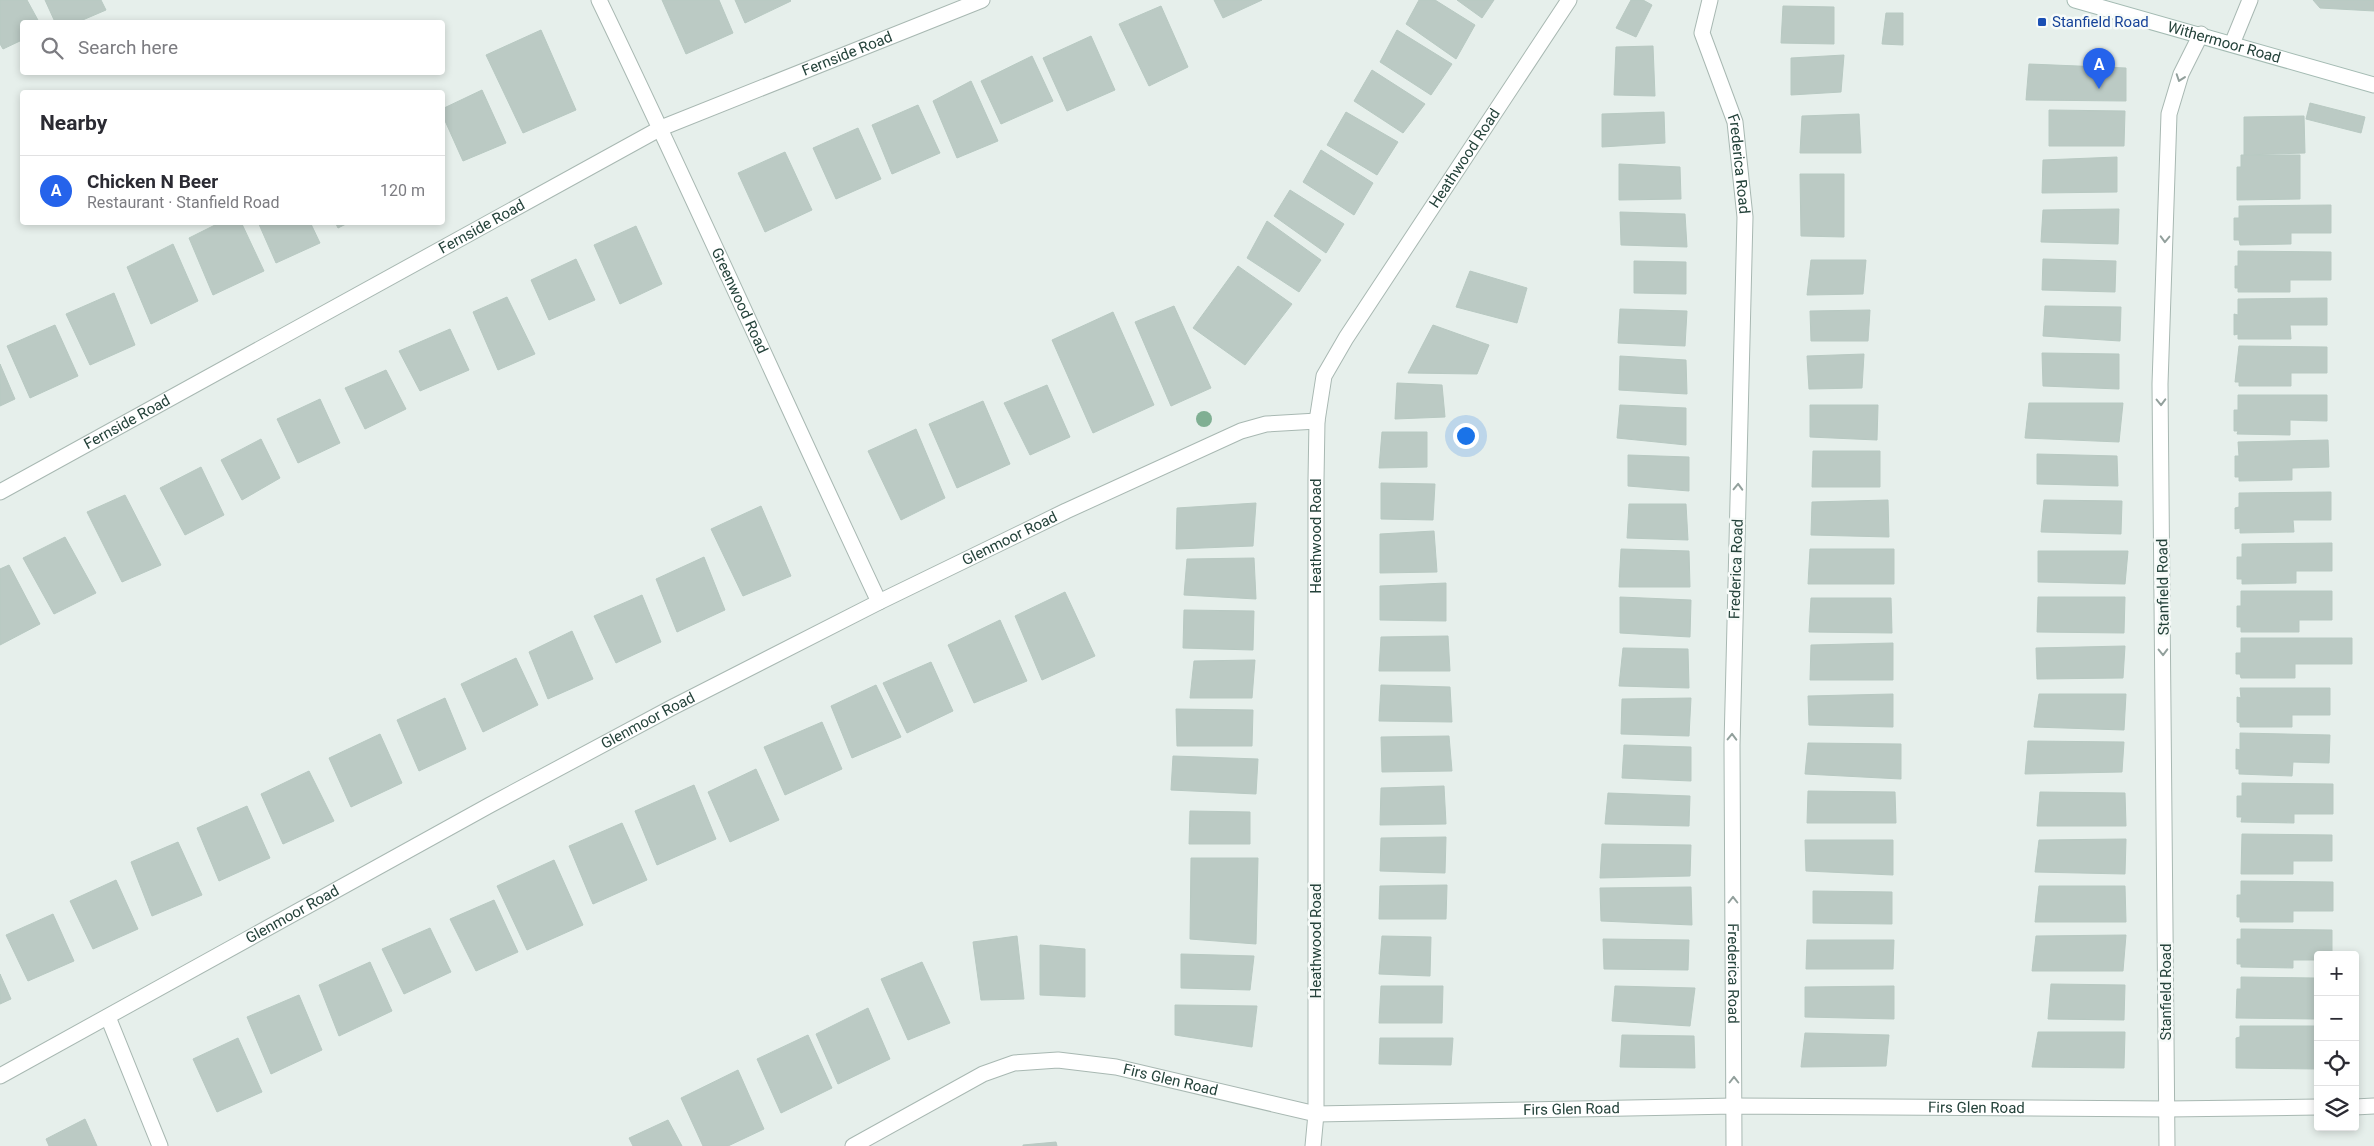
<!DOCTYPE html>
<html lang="en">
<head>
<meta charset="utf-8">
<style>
  :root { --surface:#fff; --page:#f2f2f3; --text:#2b2b33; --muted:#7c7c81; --line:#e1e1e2; --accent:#2563eb }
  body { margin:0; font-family:Roboto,sans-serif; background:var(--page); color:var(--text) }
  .controls { position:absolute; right:15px; bottom:15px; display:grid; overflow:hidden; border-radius:5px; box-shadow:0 2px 8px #0003 }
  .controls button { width:45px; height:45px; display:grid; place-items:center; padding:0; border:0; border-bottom:1px solid var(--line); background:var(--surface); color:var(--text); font:25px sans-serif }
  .you { position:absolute; left:1465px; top:435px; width:18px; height:18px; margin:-12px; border:4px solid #fff; border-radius:50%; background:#1a73e8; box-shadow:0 0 0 8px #1a73e833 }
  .badge { display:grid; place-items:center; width:32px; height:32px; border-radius:50%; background:var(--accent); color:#fff; font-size:16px; font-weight:700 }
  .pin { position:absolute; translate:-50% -41px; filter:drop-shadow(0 1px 2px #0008) }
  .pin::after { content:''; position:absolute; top:26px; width:18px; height:15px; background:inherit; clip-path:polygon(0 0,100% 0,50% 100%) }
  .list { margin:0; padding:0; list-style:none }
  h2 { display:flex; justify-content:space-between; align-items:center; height:65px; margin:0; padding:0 20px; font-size:21px }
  h2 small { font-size:16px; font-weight:400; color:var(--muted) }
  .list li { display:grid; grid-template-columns:32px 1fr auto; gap:15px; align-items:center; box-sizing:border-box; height:70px; padding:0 20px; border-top:1px solid var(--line) }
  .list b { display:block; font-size:19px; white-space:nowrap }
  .list p { margin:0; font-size:16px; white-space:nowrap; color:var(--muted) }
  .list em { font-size:16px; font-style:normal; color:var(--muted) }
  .icon { flex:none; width:28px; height:28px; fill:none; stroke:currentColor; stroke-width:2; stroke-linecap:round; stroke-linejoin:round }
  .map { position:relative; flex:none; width:2374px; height:1146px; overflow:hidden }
  .search { position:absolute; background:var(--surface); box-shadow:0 2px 8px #0003; left:20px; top:20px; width:425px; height:55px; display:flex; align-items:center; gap:12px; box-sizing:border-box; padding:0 18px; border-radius:5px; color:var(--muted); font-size:19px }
  .panel { position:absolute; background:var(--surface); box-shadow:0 2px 8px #0003; left:20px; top:90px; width:425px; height:135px; border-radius:5px }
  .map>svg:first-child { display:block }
  .building { fill:#bbcac4; stroke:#b8c9c2 }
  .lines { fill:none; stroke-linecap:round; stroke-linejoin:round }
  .street-casing { stroke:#a8b8b2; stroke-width:17 }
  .secondary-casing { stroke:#a4bbb3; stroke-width:17 }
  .street { stroke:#fff; stroke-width:15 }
  .secondary { stroke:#fff; stroke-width:15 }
  .tree { fill:#80af93 }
  .oneway { stroke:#92a09c }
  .transit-dot { fill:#1a4fb4; stroke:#f7fbf9; stroke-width:2 }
  .labels { text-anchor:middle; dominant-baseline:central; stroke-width:5; stroke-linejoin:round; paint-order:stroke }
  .transit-label { font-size:15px; fill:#164399; stroke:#f7fbf9; text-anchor:start }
  .street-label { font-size:15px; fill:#24423a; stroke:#f7fbf9 }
</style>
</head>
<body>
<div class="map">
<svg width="2374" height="1146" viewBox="0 0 2374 1146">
  <rect width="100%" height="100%" fill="#e6efeb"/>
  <!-- building -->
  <g class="building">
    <path d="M0,0H27L39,22H22V40L3,49L0,44Z"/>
    <path d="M45,0H101L106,10L78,22H55Z"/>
    <path d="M662,0H719L733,33L686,54Z"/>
    <path d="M735,0H790L791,1L745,23Z"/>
    <path d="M1214,0H1262L1223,18Z"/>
    <path d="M1419,0H1435L1475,25L1456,59L1406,24Z"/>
    <path d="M1457,0H1494L1482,18Z"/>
    <path d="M1631,0H1643L1652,5L1636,37L1616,28Z"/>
    <path d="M2313,0H2374V11L2320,8Z"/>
    <path d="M1161,6L1188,67L1149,86L1119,24Z"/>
    <path d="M1783,6L1834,7V44L1781,43Z"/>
    <path d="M1886,13H1903V45L1882,44Z"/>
    <path d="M541,30L576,110L523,133L486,55Z"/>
    <path d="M1397,30L1452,64L1431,95L1380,62Z"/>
    <path d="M1091,36L1115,90L1067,111L1043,58Z"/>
    <path d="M1653,46L1655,96L1614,95L1616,47Z"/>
    <path d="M1844,55L1841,92L1791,95V58Z"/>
    <path d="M1032,56L1053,101L1001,124L981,81Z"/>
    <path d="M2029,64L2126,68V101L2026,100Z"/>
    <path d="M1372,70L1425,104L1403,133L1354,101Z"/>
    <path d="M971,81L998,141L957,158L933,101Z"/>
    <path d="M482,90L506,143L463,161L442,114V109Z"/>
    <path d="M2310,103L2365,117L2361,133L2306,119Z"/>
    <path d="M918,105L940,153L892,174L872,125Z"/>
    <path d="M2049,110L2125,111L2124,146H2049Z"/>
    <path d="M1346,112L1398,142L1377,175L1327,145Z"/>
    <path d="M1664,112L1665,143L1602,147V114Z"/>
    <path d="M1859,114L1861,153H1800L1802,116Z"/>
    <path d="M2304,116L2305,153L2244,155V117Z"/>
    <path d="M858,128L881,179L836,199L813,148Z"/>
    <path d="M1321,150L1373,183L1354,215L1303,182Z"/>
    <path d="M785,152L812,210L765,232L738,173Z"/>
    <path d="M2241,155H2300V199L2237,200V167H2241Z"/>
    <path d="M2117,157V192L2042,193L2043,160Z"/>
    <path d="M1619,164L1680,167L1681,199L1619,200Z"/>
    <path d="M1800,174H1844V237L1801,236Z"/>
    <path d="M1290,190L1344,224L1326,253L1274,216Z"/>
    <path d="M2331,205V233H2291V244L2240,245L2239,240H2234V218H2239V206Z"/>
    <path d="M2119,209L2118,244L2041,242L2043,210Z"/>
    <path d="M1620,212L1685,214L1687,247L1621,245Z"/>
    <path d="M1267,221L1321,260L1299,292L1247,258Z"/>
    <path d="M221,222H241L264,271L213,295L189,238Z"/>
    <path d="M258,222H310L320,243L276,263Z"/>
    <path d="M335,222H350L338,228Z"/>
    <path d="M636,226L662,284L620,304L594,245Z"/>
    <path d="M173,244L198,301L151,324L127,267Z"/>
    <path d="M2238,251L2331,252V280H2290V292H2238V288H2235V266H2238Z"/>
    <path d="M576,259L595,300L549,320L531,280Z"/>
    <path d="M2043,259L2116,261L2115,292L2042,290Z"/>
    <path d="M1811,260H1866L1863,294L1807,295Z"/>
    <path d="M1634,261L1686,262V294L1634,293Z"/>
    <path d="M1238,266L1292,304L1245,365L1193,328Z"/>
    <path d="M1470,271L1527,288L1517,323L1456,307Z"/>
    <path d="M114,293L135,345L90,365L66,314Z"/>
    <path d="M507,297L535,354L498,370L473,312Z"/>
    <path d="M2327,298V325H2290L2291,339H2238V334L2234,335V314L2238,315V299Z"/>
    <path d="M1174,306L1211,388L1171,406L1135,322Z"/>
    <path d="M2045,306L2121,307L2120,341L2043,336Z"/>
    <path d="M1620,309L1687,311L1685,346L1618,343Z"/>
    <path d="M1870,310L1868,341H1811L1810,311Z"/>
    <path d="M1113,312L1154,405L1093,433L1052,340Z"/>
    <path d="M55,325L78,376L30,398L7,346Z"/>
    <path d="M1433,325L1489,345L1477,374L1408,373Z"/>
    <path d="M450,329L469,370L420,391L399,351Z"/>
    <path d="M2239,346L2327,347V373H2291V386H2239V382H2235Z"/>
    <path d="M2042,353L2119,354V389L2043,386Z"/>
    <path d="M1864,354L1862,388L1809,389L1807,356Z"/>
    <path d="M1620,356L1686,360L1687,394L1619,390Z"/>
    <path d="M0,364L15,399L0,406Z"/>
    <path d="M386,370L406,409L365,429L345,388Z"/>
    <path d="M1397,383L1442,385L1445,417L1395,419Z"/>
    <path d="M1047,385L1070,437L1030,455L1004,403Z"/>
    <path d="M2238,395H2327V421L2290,420V435L2237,434L2238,431H2234V410H2238Z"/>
    <path d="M320,399L340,443L298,463L277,419Z"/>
    <path d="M983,401L1010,464L957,488L929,424Z"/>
    <path d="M2029,403H2123L2119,442L2025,438Z"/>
    <path d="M1620,405L1686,408V445L1617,438Z"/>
    <path d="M1810,405H1878L1877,440L1810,437Z"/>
    <path d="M916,429L945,498L901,520L868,451Z"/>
    <path d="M1382,432H1427V467L1379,468Z"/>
    <path d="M261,439L280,478L242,500L221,460Z"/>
    <path d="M2328,440L2329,467L2292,468V480L2239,481V477H2235V456H2239L2238,442Z"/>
    <path d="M1813,451H1880V487H1812Z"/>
    <path d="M2037,454L2117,456L2118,486L2037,484Z"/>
    <path d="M1628,455L1689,457V491L1628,486Z"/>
    <path d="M201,467L224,515L185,535L160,488Z"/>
    <path d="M1381,483L1435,484L1433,520L1381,519Z"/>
    <path d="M2331,492V520H2293L2294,532L2240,533V528L2235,529V508L2239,507V493Z"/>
    <path d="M125,495L161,565L122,582L87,512Z"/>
    <path d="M1888,500L1889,537L1811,535L1812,502Z"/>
    <path d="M2044,500L2122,501L2121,534L2041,532Z"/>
    <path d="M1256,503L1253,546L1176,549L1177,508Z"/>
    <path d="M1629,504H1686L1688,540L1627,538Z"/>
    <path d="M761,506L791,576L743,596L711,529Z"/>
    <path d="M1434,531L1437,572L1380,573V534Z"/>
    <path d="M65,537L96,593L54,614L23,558Z"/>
    <path d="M2332,543V571H2296V583L2242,584V579H2237V557H2242V544Z"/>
    <path d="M1621,549L1689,551L1690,587H1619Z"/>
    <path d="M1810,549H1894V584H1808Z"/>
    <path d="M2038,551H2128L2125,584L2038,582Z"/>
    <path d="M704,557L725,610L677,632L656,579Z"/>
    <path d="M1254,558L1256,599L1184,595L1187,559Z"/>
    <path d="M9,565L40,624L0,645V569Z"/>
    <path d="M1446,583V621L1380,620V586Z"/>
    <path d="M2241,591H2332V620H2299V632H2241V627H2237V606H2241Z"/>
    <path d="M1065,592L1095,656L1042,680L1015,616Z"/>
    <path d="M642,595L661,642L616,663L594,616Z"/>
    <path d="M1620,597L1691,600L1690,637L1620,633Z"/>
    <path d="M2038,597H2125L2124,633L2037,632Z"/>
    <path d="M1811,598H1891L1892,633L1809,632Z"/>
    <path d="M1184,610L1254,611L1253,650L1183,648Z"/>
    <path d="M1000,620L1027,681L974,703L948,645Z"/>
    <path d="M572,631L593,679L548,699L529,652Z"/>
    <path d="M1448,636L1450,671H1379L1381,637Z"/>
    <path d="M2241,638H2352V664H2295V678H2241L2240,674H2236V653H2241Z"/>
    <path d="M1893,643V680H1810L1811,645Z"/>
    <path d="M2125,646L2123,678L2037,679L2036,648Z"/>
    <path d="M1623,648L1688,649L1689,688L1619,686Z"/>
    <path d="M516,658L538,705L483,732L461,684Z"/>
    <path d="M1255,660L1252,698H1190L1194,661Z"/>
    <path d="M931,662L953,711L907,733L883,683Z"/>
    <path d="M876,685L901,737L852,758L831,706Z"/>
    <path d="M1381,685L1450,687L1452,722L1379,721Z"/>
    <path d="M2240,688H2330V715H2292V727H2240V723L2237,722V697L2241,698Z"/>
    <path d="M1893,694V727L1809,725L1808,696Z"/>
    <path d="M2039,694H2126L2124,730L2034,727Z"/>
    <path d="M445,698L466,749L419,771L397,720Z"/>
    <path d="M1691,698L1689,736L1621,734L1622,699Z"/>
    <path d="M1176,709L1253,710L1252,746H1177Z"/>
    <path d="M822,722L842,769L785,795L764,747Z"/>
    <path d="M2240,733L2330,735L2329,763L2293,762L2292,776L2239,774V769H2236V749L2240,750Z"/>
    <path d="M380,734L402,783L351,807L329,758Z"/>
    <path d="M1449,736L1452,771L1382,772L1381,737Z"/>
    <path d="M2028,741L2124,742L2122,772L2025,774Z"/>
    <path d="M1808,743L1901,744V779L1805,774Z"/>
    <path d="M1624,745L1691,747V781L1622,778Z"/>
    <path d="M1173,756L1258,759L1256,794L1171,790Z"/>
    <path d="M756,769L779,820L730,842L708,792Z"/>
    <path d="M309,771L334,821L283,844L261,794Z"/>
    <path d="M2242,783L2333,784V814H2294V823L2241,822L2242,817H2237V796H2242Z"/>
    <path d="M694,785L716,839L657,865L635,811Z"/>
    <path d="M1444,786L1446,824L1380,825L1381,788Z"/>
    <path d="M1808,791L1895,792L1896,823H1807Z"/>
    <path d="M2040,792L2125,793L2126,826H2037Z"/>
    <path d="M1608,793L1690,796L1689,826L1605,824Z"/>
    <path d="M247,806L270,858L219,881L197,828Z"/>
    <path d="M1190,811L1250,812V844H1189Z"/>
    <path d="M622,823L647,880L593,904L569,846Z"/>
    <path d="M2242,834L2332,835V861H2293V874H2241Z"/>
    <path d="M1446,837L1445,873L1380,871L1381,838Z"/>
    <path d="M2126,839L2125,874L2035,872L2039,840Z"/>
    <path d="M1805,840H1893V875L1806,871Z"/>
    <path d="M178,842L202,895L152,916L131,862Z"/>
    <path d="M1602,844L1691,845L1690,876L1600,878Z"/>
    <path d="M1191,858H1258L1256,944L1190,939Z"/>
    <path d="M554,860L583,925L527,950L497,886Z"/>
    <path d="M116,880L138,929L93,949L70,901Z"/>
    <path d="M2241,881L2333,882V911H2293V922H2240V917H2237V895H2241Z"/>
    <path d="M1447,885L1446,919H1379L1380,886Z"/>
    <path d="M2039,886H2125L2126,922H2035Z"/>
    <path d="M1691,887L1692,925L1601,921L1600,888Z"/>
    <path d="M1813,891L1892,892V924L1813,923Z"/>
    <path d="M494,900L518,952L476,971L450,919Z"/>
    <path d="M53,914L74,961L28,981L6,935Z"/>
    <path d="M430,928L451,972L404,994L382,949Z"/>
    <path d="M2241,929L2332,930V955H2318V960H2293V968L2241,967V964H2237V939H2241Z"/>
    <path d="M2126,935L2123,971H2032L2036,936Z"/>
    <path d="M1017,936L1024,999L981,1000L973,942Z"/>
    <path d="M1382,936L1431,937L1430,976L1379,974Z"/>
    <path d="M1603,939L1689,940L1688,970L1604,969Z"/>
    <path d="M1807,940H1894L1893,969H1806Z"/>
    <path d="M1040,945L1085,949V997L1040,995Z"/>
    <path d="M1181,954L1254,956L1250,990L1181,988Z"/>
    <path d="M370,962L392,1011L339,1036L319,985Z"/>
    <path d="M922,962L950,1023L908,1040L881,979Z"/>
    <path d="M0,974L11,999L0,1004Z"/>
    <path d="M2241,977L2315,978V1019L2236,1018L2237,989H2241Z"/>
    <path d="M2051,984L2125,985L2124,1020L2048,1019Z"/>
    <path d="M1381,986H1443L1442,1023H1379Z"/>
    <path d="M1615,986L1695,988L1690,1026L1612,1021Z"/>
    <path d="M1894,986V1019L1805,1017V987Z"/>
    <path d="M299,995L322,1050L271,1074L247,1017Z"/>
    <path d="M1175,1005L1257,1006L1252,1047L1175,1035Z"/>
    <path d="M868,1008L890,1059L838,1084L816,1034Z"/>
    <path d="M2240,1026H2318V1069L2236,1068V1038L2240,1037Z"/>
    <path d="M2038,1032H2125L2124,1068L2032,1067Z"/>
    <path d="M1805,1033L1889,1035L1886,1066L1801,1067Z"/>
    <path d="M808,1035L832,1088L781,1113L757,1059Z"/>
    <path d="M1622,1035L1694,1036L1695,1068L1620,1067Z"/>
    <path d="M238,1038L262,1092L217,1112L193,1059Z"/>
    <path d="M1380,1038H1453L1451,1065L1379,1064Z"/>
    <path d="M738,1070L764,1129L728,1146H703L681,1098Z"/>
    <path d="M85,1119L97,1146H49L46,1139Z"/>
    <path d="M668,1120L682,1146H633L629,1138Z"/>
    <path d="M1056,1142L1057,1146H1023V1145Z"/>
  </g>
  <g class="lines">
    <defs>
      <g id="street">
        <path id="s1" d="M599,0C695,199 785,402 879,602"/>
        <path id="s2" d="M1710,0L1702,33L1735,122L1745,217L1732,745L1734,1146"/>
        <path d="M2232,44L2250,0"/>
        <path id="s3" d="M0,492L661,128L982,0"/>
        <path d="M108,1017L160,1146"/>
        <path id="s4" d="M0,1076L490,805L671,708L879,602L1066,511L1241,431L1266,424L1317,421"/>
        <path d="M2355,1107L2374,1106"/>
        <path id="s5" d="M853,1146L983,1074L1014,1063L1058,1060L1116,1067L1316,1114L1734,1106L2167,1109L2318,1107"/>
        <path id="s6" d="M1313,1146L1316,1114V480L1317,421L1324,376L1346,338L1569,0"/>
        <path d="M2167,1146L2160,384L2169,114L2181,74L2201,34"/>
      </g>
      <g id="secondary">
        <path id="s7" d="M2075,0L2374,85"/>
      </g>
    </defs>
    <!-- street casing -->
    <use href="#street" class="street-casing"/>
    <!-- secondary casing -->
    <use href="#secondary" class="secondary-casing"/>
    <!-- street -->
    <use href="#street" class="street"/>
    <!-- secondary -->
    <use href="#secondary" class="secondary"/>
  </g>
  <!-- trees -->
  <circle class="tree" cx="1204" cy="419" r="8"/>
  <!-- one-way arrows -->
  <defs><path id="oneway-chevron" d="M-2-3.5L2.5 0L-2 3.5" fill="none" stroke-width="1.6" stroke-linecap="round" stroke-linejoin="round" transform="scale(1.25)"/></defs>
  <g class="oneway">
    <use href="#oneway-chevron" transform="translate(2180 78) rotate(109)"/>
    <use href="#oneway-chevron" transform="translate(2165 239) rotate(92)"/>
    <use href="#oneway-chevron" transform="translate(2161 402) rotate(89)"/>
    <use href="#oneway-chevron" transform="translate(1738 487) rotate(-88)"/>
    <use href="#oneway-chevron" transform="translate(2163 652) rotate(89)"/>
    <use href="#oneway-chevron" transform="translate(1732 737) rotate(-89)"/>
    <use href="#oneway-chevron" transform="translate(1733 900) rotate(-90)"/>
    <use href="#oneway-chevron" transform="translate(1734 1080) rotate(-90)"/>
  </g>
  <!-- markers -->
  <rect class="transit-dot" x="2037" y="17" width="10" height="10" rx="2.5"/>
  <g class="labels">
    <!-- transit labels -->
    <g class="transit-label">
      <text x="2052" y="22">Stanfield Road</text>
    </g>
    <!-- street labels -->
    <g class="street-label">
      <text stroke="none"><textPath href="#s7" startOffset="155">Withermoor Road</textPath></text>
      <text stroke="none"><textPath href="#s3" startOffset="955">Fernside Road</textPath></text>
      <text stroke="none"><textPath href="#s6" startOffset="1030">Heathwood Road</textPath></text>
      <text stroke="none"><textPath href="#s2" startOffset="171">Frederica Road</textPath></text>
      <text stroke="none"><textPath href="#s3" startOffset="550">Fernside Road</textPath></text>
      <text stroke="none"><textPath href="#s1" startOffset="332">Greenwood Road</textPath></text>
      <text stroke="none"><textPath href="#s3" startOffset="145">Fernside Road</textPath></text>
      <text stroke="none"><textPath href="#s6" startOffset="610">Heathwood Road</textPath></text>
      <text stroke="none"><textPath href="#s4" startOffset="1144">Glenmoor Road</textPath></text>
      <text transform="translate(1736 569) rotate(-88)">Frederica Road</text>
      <text transform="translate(2163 587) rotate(-91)">Stanfield Road</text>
      <text stroke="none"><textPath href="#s4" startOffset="739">Glenmoor Road</textPath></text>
      <text stroke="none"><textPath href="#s4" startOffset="334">Glenmoor Road</textPath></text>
      <text transform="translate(1316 941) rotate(-90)">Heathwood Road</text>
      <text stroke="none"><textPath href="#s2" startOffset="981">Frederica Road</textPath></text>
      <text transform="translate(2166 992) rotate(-90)">Stanfield Road</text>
      <text stroke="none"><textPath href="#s5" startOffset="340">Firs Glen Road</textPath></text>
      <text stroke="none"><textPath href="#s5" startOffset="1150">Firs Glen Road</textPath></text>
      <text stroke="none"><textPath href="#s5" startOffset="745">Firs Glen Road</textPath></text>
    </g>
  </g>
</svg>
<div class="controls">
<button>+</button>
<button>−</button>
<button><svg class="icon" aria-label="locate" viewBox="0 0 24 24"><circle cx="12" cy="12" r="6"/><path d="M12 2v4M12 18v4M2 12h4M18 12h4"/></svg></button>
<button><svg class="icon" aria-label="layers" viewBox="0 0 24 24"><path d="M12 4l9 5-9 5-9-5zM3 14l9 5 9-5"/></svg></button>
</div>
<div class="you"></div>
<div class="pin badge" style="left:2099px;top:89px">A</div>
<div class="search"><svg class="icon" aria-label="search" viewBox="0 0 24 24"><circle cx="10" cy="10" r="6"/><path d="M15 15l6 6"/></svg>Search here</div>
<section class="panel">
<h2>Nearby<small></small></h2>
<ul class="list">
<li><span class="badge">A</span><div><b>Chicken N Beer</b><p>Restaurant · Stanfield Road</p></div><em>120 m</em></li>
</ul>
</section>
</div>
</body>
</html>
